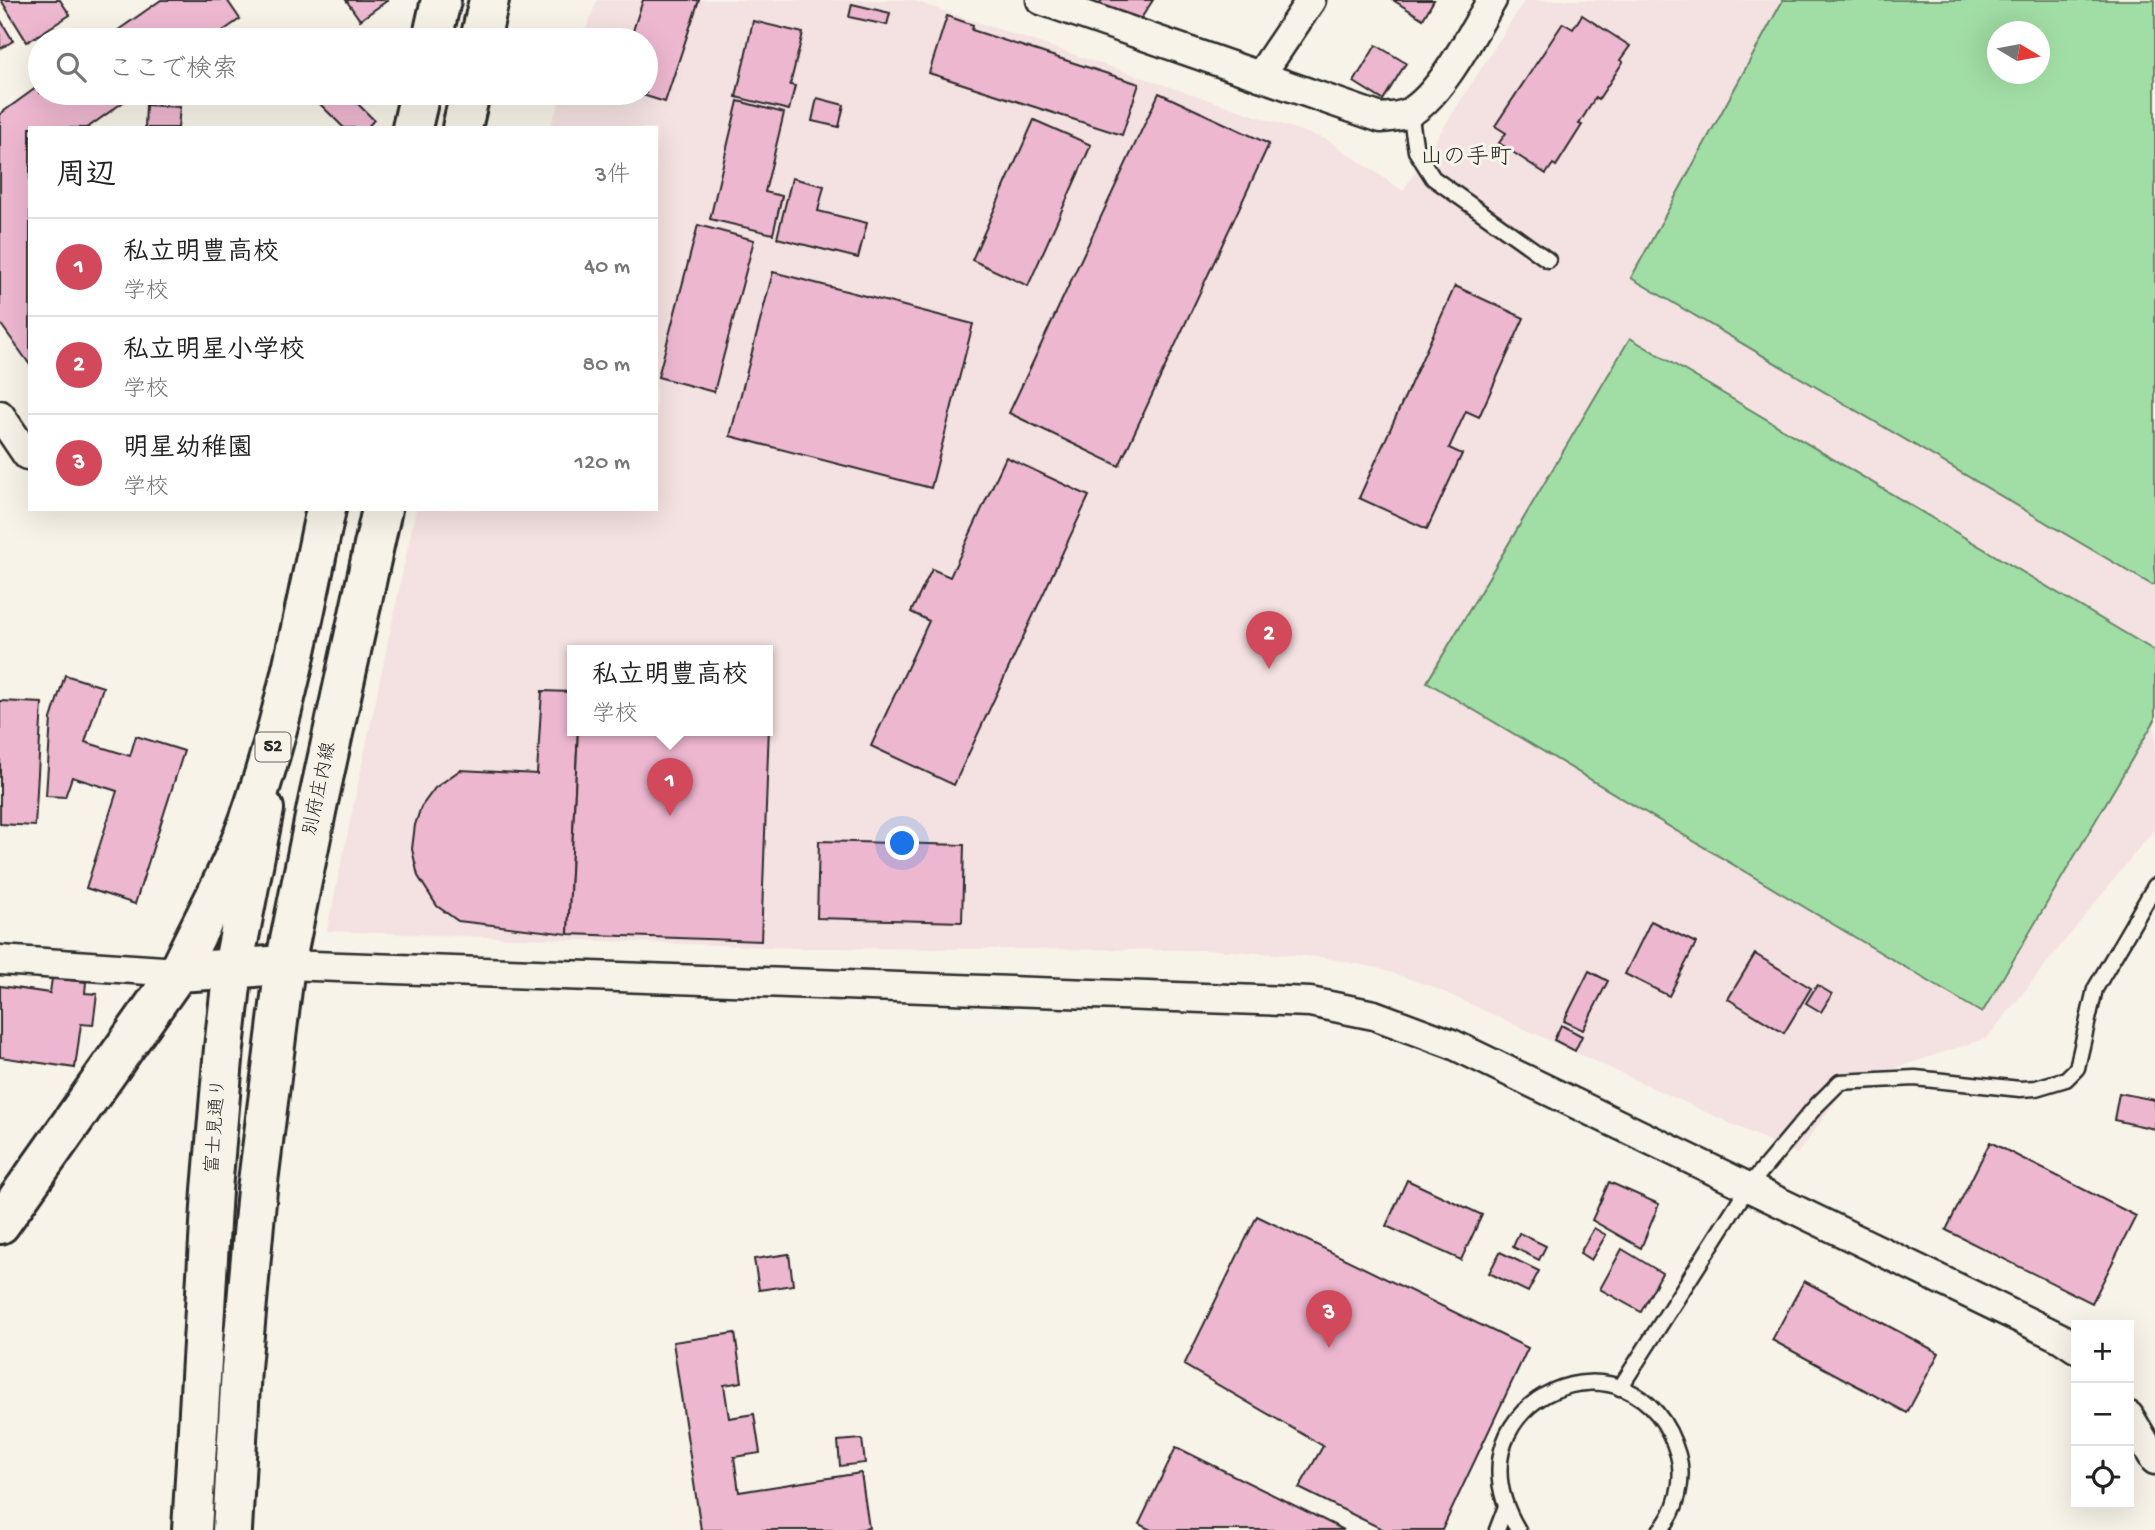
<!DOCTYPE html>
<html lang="ja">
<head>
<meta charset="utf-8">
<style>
  :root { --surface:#fff; --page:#f2f2f2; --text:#222; --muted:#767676; --line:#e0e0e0; --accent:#d1495b }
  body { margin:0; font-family:"Gochi Hand","Klee One",sans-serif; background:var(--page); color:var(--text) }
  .controls { position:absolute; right:21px; bottom:21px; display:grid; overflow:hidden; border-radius:0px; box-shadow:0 7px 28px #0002 }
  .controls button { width:63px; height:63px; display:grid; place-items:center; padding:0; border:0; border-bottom:2px solid var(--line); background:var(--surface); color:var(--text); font:35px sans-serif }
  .compass { position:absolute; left:1987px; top:21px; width:63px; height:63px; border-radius:50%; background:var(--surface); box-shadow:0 7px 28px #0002; rotate:100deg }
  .you { position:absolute; left:903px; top:844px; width:24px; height:24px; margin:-18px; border:5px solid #fff; border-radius:50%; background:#1a73e8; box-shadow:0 0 0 10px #1a73e833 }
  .badge { display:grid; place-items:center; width:46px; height:46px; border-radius:50%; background:var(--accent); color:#fff; font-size:23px; font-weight:700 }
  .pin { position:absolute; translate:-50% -58px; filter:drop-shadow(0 2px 4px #0008) }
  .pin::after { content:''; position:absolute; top:37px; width:24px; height:21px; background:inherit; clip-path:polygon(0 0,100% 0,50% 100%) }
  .popup { position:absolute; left:567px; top:645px; width:206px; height:91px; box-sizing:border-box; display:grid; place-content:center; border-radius:0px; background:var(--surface); filter:drop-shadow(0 2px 5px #0005); font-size:23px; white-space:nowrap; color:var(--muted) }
  .popup b { font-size:26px; color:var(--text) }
  .popup::after { content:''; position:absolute; left:50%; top:100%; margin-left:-14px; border:14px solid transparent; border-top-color:var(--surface) }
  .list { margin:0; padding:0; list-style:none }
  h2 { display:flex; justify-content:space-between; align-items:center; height:91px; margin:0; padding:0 28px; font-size:30px }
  h2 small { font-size:23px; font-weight:400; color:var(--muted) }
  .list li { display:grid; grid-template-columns:46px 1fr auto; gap:21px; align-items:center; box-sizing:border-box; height:98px; padding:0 28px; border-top:2px solid var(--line) }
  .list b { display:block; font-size:26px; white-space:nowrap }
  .list p { margin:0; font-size:23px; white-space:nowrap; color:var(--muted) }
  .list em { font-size:23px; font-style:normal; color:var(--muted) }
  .icon { flex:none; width:38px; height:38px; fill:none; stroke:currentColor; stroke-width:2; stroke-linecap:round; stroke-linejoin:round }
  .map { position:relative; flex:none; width:2155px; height:1530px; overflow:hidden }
  .search { position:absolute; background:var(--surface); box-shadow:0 7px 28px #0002; left:28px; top:28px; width:630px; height:77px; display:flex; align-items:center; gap:18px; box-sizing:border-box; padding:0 24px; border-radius:38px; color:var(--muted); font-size:26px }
  .panel { position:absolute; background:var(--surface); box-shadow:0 7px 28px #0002; left:28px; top:126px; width:630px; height:385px; border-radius:0px }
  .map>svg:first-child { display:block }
  .built { fill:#f4e1e1; fill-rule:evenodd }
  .green { fill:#a1dea5; stroke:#668468; stroke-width:2; fill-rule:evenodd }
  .building { fill:#edb7d0; stroke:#2b2b2b; stroke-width:2 }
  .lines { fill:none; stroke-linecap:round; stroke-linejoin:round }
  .lane-casing { stroke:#2b2b2b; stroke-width:19 }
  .street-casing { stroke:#2b2b2b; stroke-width:33 }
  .secondary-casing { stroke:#2b2b2b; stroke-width:44 }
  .primary-casing { stroke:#2b2b2b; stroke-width:44 }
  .lane { stroke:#f7f3e8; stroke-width:14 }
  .street { stroke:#f7f3e8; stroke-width:28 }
  .secondary { stroke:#f7f3e8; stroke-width:38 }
  .primary { stroke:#f7f3e8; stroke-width:38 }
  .labels { text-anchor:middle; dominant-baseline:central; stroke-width:6; stroke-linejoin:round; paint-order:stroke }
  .shield { fill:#f7f3e8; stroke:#686764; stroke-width:2 }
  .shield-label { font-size:18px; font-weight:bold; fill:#2b2b2b }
  .street-label { font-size:19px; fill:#2b2b2b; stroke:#f7f3e8 }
  .quarter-label { font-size:23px; fill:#2b2b2b; stroke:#f7f3e8 }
</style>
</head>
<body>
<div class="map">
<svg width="2155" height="1530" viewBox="0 0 2155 1530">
  <rect width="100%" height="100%" fill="#f7f3e8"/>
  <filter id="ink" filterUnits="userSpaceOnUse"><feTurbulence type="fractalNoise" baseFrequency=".0143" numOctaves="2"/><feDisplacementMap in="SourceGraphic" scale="14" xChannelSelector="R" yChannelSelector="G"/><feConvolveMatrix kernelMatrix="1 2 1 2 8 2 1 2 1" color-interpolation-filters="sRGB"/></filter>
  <g filter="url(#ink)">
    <!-- built -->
    <path class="built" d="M597,0H911L1328,140L1403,191L1525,0H2155V828L1987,1038L1849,1083L1797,1154L1433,987L1378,968L1321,957L1214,950L797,948L327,931L416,509H656V128H550L563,93H646V40H582ZM1997,32H2039V74H1997ZM572,650H768V730H572Z"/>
    <!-- green -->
    <g class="green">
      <path d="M1783,0H2155V584L2152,585L1631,278ZM1997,32H2039V74H1997Z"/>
      <path d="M1630,338L2155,651V720L1982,1013L1427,682Z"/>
    </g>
    <!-- building -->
    <g class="building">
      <path d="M1,0H60L70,15L27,42Z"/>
      <path d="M161,0H227L240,19L210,40H104Z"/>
      <path d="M346,0H388L360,20Z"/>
      <path d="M643,0H699L665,102L636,93H646V40H630Z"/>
      <path d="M1102,0H1153L1136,26L1098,7Z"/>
      <path d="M1393,0H1434L1423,19Z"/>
      <path d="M852,4L890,13L887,25L849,17Z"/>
      <path d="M1582,15L1630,46L1620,60L1623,62L1598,100L1595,98L1579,124L1582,125L1556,166L1553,164L1546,174L1499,143L1506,133L1495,126L1563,23L1573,29Z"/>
      <path d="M947,16L973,25L972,30L1139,84L1122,135L929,73Z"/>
      <path d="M0,19L13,41L0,49Z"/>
      <path d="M753,21L803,33L790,85L795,86L789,110L736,97Z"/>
      <path d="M1376,45L1406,63L1383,100L1354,82Z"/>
      <path d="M40,85V93H136L87,128H30V365L0,323V114Z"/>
      <path d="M309,93H347L374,120L367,128H344Z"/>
      <path d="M1159,93L1269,144L1119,466L1009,413Z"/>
      <path d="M817,98L844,105L839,127L812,121Z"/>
      <path d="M738,101L784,113L765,192L782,196L773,234L710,219Z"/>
      <path d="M146,105L180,107L178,128H145Z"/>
      <path d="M1034,120L1091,145L1028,286L972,260Z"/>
      <path d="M792,178L824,186L818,211L867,223L858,258L777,238Z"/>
      <path d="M698,225L754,240L714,392L658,377Z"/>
      <path d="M773,272L973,324L931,488L730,436Z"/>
      <path d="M1455,286L1524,318L1479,417L1466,411L1449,448L1462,454L1427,529L1359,498Z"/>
      <path d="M1006,457L1089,496L954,785L871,746L929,621L911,612L932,569L950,577Z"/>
      <path d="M65,675L103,687L85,742L130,756L136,736L184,751L135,904L86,888L117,791L72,777L65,797L46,796L51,719Z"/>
      <path d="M542,691L572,692V730H578L568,934L458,921L437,906L418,876L412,849L415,825L421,807L435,788L460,770L537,774Z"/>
      <path d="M768,699H770L761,941L568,934L578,730H768Z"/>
      <path d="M0,701L42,703L35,826L0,824Z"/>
      <path d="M819,841L964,845L962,922L817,918Z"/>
      <path d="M1651,921L1696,943L1669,996L1625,974Z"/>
      <path d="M1755,954L1811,988L1784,1033L1728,999Z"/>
      <path d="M1589,971L1608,981L1583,1030L1564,1021Z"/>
      <path d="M52,978L86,982L85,993L97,994L93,1025L81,1024L75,1068L0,1057V986L50,993Z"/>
      <path d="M1817,985L1832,994L1821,1012L1806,1003Z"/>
      <path d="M1561,1025L1582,1036L1575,1051L1554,1040Z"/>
      <path d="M2119,1093L2155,1100V1129L2114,1120Z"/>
      <path d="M1990,1142L2136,1216L2092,1303L1946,1230Z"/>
      <path d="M1407,1180L1482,1215L1461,1260L1386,1226Z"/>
      <path d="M1609,1182L1659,1204L1641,1248L1592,1220Z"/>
      <path d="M1257,1216L1528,1348L1442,1530H1384L1299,1488L1323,1446L1184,1365Z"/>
      <path d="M1594,1228L1606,1235L1591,1260L1580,1253Z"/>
      <path d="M1519,1233L1546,1246L1539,1260L1513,1247Z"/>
      <path d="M1622,1249L1662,1273L1641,1312L1600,1289Z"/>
      <path d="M1500,1252L1539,1271L1528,1292L1489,1273Z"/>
      <path d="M789,1254L793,1285L759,1290L754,1259Z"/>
      <path d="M1804,1281L1939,1353L1907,1413L1772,1340Z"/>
      <path d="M735,1333L742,1382L724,1385L729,1418L754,1414L760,1453L734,1457L739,1492L861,1473L869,1528L855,1530H701L673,1342Z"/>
      <path d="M862,1439L865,1463L840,1466L838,1441Z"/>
      <path d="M1176,1447L1344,1530H1151L1139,1524Z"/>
    </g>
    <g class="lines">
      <defs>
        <g id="lane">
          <path d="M1410,112L1416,151L1433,178L1548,260"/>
          <path d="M1620,1388L1748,1187L1816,1106L1840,1082L1915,1078L2020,1089L2036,1088L2066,1079L2077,1068L2095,989L2155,886"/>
          <path d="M1497,1530L1505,1509"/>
          <path d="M1518,1530C1439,1399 1638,1315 1678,1455C1685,1479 1677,1512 1660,1530"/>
        </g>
        <g id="street">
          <path d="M1041,0L1381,118C1391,117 1399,117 1408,113C1439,99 1474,30 1492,0"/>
          <path d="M1260,76L1311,0"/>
          <path d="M0,415L27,455"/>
          <path d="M0,960L178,972"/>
          <path d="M285,965L1259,1000L1310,1002L1374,1015L1452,1044L2061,1338L2076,1348"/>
          <path d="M2129,1416L2155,1460"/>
        </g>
        <g id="secondary">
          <path d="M192,1530L212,1190L224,1048L233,968L264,809"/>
          <path d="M232,1530L241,1368L257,1190L285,965"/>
        </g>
        <g id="primary">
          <path d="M432,40L441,0"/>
          <path d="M480,40L489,0"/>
          <path d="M412,128L420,93"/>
          <path d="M462,128L470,93"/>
          <path d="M178,972C202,921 231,871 250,818C285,718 304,613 326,509"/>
          <path d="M0,1224L178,972L285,965L318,802L382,509"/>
        </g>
      </defs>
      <!-- lane casing -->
      <use href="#lane" class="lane-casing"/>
      <!-- street casing -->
      <use href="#street" class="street-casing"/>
      <!-- secondary casing -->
      <use href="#secondary" class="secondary-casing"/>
      <!-- primary casing -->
      <use href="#primary" class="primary-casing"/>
      <!-- lane -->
      <use href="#lane" class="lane"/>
      <!-- street -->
      <use href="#street" class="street"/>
      <!-- secondary -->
      <use href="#secondary" class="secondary"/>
      <!-- primary -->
      <use href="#primary" class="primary"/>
    </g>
  </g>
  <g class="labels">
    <!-- shield labels -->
    <rect class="shield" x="255.5" y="732.5" width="35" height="29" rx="5"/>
    <g class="shield-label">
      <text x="273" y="747">52</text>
    </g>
    <!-- street labels -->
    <g class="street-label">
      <text transform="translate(321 789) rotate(-78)">別府庄内線</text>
      <text transform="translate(217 1126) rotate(-86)">富士見通り</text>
    </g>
    <!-- quarter labels -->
    <g class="quarter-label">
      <text x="1466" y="158">山の手町</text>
    </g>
  </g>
</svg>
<div class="controls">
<button>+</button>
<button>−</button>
<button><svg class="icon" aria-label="locate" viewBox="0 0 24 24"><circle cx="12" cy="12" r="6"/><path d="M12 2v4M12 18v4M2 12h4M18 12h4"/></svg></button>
</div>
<svg class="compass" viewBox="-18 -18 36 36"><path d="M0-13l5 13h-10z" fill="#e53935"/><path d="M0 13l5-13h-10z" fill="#767676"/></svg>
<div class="you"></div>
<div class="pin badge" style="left:670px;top:816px">1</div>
<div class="popup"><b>私立明豊高校</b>学校</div>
<div class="pin badge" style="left:1269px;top:669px">2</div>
<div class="pin badge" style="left:1329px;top:1348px">3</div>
<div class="search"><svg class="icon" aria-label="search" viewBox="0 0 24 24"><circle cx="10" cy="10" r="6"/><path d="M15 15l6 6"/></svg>ここで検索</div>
<section class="panel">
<h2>周辺<small>3件</small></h2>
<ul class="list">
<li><span class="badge">1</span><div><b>私立明豊高校</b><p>学校</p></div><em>40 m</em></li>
<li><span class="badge">2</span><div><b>私立明星小学校</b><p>学校</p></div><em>80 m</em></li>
<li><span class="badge">3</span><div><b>明星幼稚園</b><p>学校</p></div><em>120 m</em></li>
</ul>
</section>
</div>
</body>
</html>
